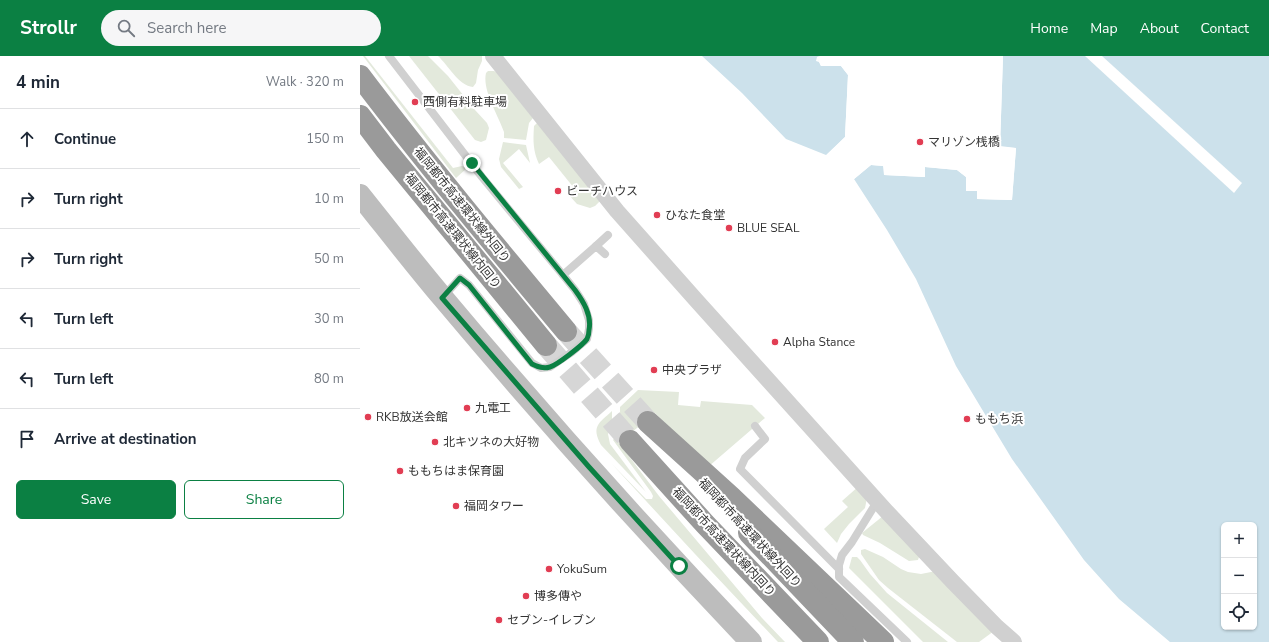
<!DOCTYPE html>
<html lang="en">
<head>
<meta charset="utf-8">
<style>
  :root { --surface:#fff; --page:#f6f6f7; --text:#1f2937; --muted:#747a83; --line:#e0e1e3; --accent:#0b8043 }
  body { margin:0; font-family:"Nunito Sans","Noto Sans JP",sans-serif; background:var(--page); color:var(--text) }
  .controls { position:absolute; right:12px; bottom:12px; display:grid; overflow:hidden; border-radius:6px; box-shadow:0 1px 3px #0004 }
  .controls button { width:36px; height:36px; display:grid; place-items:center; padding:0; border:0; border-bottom:1px solid var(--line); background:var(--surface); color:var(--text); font:20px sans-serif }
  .stop { position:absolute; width:12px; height:12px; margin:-9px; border:3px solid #0b8043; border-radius:50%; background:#fff }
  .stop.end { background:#0b8043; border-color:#fff; box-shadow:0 1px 4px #0008 }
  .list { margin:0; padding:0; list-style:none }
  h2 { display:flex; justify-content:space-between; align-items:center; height:52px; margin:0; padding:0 16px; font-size:17px }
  h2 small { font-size:13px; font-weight:400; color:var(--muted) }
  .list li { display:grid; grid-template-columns:26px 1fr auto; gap:12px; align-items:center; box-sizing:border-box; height:60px; padding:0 16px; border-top:1px solid var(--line) }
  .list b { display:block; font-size:15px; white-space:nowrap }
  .list em { font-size:13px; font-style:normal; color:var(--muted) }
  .actions { display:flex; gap:8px; padding:12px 16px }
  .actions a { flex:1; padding:9px 0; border:1px solid var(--accent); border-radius:6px; text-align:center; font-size:14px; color:var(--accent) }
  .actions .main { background:var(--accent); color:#fff }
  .icon { flex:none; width:22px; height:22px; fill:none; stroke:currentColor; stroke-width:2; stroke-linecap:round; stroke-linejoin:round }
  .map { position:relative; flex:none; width:909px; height:586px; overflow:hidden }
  header { display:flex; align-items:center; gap:24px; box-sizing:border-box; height:56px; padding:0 20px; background:var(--accent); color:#fff }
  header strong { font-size:19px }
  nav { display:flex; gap:22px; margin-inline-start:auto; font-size:14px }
  .search { width:280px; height:36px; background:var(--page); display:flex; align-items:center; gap:10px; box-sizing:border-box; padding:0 14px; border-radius:22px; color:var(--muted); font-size:15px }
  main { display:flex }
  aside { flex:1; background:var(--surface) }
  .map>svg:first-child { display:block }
  .green { fill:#e3e9dc }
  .water { fill:#cce1eb; fill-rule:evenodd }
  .pier { fill:#fff }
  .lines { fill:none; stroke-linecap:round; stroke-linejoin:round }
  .highway-tunnel { stroke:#d6d6d6; stroke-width:22; stroke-dasharray:22 11; stroke-linecap:butt }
  .lane { stroke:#d0d0d0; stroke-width:8 }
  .street { stroke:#d0d0d0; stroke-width:16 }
  .secondary { stroke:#bdbdbd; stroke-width:22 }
  .highway { stroke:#9a9a9a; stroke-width:22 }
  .route { stroke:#0b8043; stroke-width:5 }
  .poi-dot { fill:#e13d53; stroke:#fff; stroke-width:1.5 }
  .labels { text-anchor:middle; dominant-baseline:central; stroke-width:4; stroke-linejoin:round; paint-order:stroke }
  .poi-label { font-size:12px; fill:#333; stroke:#fff; text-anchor:start }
  .street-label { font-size:12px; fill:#333; stroke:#fff }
</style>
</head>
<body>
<header>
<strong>Strollr</strong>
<div class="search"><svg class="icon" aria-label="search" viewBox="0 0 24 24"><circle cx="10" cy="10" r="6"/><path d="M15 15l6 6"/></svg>Search here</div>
<nav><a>Home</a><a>Map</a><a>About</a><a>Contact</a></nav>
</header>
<main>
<aside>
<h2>4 min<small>Walk · 320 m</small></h2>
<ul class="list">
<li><svg class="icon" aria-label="ahead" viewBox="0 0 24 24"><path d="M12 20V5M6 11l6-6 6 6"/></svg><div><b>Continue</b></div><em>150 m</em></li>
<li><svg class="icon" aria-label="right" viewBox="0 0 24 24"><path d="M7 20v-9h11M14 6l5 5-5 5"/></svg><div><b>Turn right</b></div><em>10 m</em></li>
<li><svg class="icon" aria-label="right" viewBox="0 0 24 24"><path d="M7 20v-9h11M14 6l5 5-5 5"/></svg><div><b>Turn right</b></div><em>50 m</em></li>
<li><svg class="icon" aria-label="left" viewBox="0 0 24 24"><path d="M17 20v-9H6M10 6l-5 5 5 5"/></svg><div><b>Turn left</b></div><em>30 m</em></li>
<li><svg class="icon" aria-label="left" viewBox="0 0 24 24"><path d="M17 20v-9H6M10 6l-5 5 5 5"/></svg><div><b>Turn left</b></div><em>80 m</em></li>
<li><svg class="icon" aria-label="arrive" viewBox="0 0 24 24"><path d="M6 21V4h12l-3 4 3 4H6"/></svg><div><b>Arrive at destination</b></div></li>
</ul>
<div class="actions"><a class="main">Save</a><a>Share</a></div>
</aside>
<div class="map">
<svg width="909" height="586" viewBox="0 0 909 586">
  <rect width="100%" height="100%" fill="#fff"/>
  <!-- green -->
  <g class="green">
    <path d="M3,0H5L93,112L102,110L107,112L96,122Z"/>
    <path d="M49,0H68L88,20L115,54L127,67L129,72L126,84L121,86L115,84Z"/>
    <path d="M78,0H122V5L118,14L116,27L113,31C99,30 88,9 78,0Z"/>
    <path d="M128,15H134L138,17L173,62L169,67L166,84L144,82V76C138,59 122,34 126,17Z"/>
    <path d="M178,66L241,144L235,150L230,152L217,148L208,138L214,132L189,101L179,108C173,95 173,85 174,70Z"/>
    <path d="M143,86L166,89L170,107L159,93L143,107L163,131L159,133L141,111L139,103Z"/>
    <path d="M278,334L319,336L318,349L340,351L341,345L392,349L405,362L348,411L295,357L259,387L299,440L402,562L425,586H418L335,498L251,407L286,443H292L293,440L291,436L253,384L260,374V351Z"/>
    <path d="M252,355V369L248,378L250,388L286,436L241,389C231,370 239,367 252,355Z"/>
    <path d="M499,430L507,442L505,452L489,468L481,478L477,487L464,473L488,451L482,445Z"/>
    <path d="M523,460L560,498L558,504L549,505L520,487L503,479L502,477Z"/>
    <path d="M505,493L523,501L541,513L548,516L561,518L576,515L634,575L619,586H597L528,532L519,524L501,498V494Z"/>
    <path d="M492,501H497L500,504L510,518L527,537L588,586H563L489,512Z"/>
  </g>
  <!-- water -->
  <g class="water">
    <path d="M342,0H461L457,1L461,10H481L488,19L485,81L466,99L426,83L382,37Z"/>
    <path d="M643,0H909V586H810L759,543L724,504L652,403L620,350L596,310L556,223L527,174L494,123L511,109L524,110V119L564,121L565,111L597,114L606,121V135H617V143L652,144L656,92L640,91ZM864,469H894V571H864Z"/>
  </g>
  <!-- pier -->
  <g class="pier">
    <path d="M461,0H463V2L458,4L461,5L462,8H482L490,19L487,81L467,101H465L485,81L488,19L481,10H461L459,6L456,5L457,1Z"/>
    <path d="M641,0H643L640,90L656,92L652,144L617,143V135H606V121L597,114L565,111V121L524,119L523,110L511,109L493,124V122L511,107L525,108L526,117L563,119V110L565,109L597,112L607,120L608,133L618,134L619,141L650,142L654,94L639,93L638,91Z"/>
    <path d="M725,0H742L882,127L874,137Z"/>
  </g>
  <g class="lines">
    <!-- highway-tunnel -->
    <g class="highway-tunnel">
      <path d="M206,275L288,366"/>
      <path d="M186,289L270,385"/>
    </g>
    <!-- lane -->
    <g class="lane">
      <path d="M29,0L122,121L203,219"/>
      <path d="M236,190L248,179"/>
      <path d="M83,241L100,222L109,229L172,307L181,312L190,311L212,296L227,283L229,273V264L224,248L215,234L203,219L236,190L245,198"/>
      <path d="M395,370L405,383L385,402L380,413L479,513"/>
      <path d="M518,444L492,486L482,499L479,509V521L547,586"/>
    </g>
    <!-- street -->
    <path class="street" d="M133,0L257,155L336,244L527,456L593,526L637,571L654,586"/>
    <!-- secondary -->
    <path class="secondary" d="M0,139C28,174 55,209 83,242C182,360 285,475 391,586"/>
    <!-- highway -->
    <g class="highway">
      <path d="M0,20C66,107 136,191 206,275"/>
      <path d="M0,60L26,94L186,289"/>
      <path d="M288,366L372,442L523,586"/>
      <path d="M270,385L345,468L458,586"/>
      <path d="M389,477L493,586"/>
    </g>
  </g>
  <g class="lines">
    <!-- route -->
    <path class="route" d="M112,107L215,234C223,245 232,259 229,274C229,276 228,281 227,283C223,289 197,309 190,311C183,313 178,311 172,308L109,229L100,222L82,242L229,411L319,510"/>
  </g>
  <!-- markers -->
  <g class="poi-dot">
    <circle cx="55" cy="46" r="4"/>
    <circle cx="560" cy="86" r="4"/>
    <circle cx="198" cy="135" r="4"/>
    <circle cx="297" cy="159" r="4"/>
    <circle cx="369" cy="172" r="4"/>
    <circle cx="415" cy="286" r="4"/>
    <circle cx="294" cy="314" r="4"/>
    <circle cx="107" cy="352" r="4"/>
    <circle cx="8" cy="361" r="4"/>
    <circle cx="607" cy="363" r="4"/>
    <circle cx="75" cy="386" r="4"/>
    <circle cx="40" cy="415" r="4"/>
    <circle cx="96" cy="450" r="4"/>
    <circle cx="189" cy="513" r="4"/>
    <circle cx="166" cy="540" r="4"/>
    <circle cx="139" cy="564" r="4"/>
  </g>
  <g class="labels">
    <!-- poi labels -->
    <g class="poi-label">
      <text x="63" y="46">西側有料駐車場</text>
      <text x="568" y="86">マリゾン桟橋</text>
      <text x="206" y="135">ビーチハウス</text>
      <text x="305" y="159">ひなた食堂</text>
      <text x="377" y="172">BLUE SEAL</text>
      <text x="423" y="286">Alpha Stance</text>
      <text x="302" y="314">中央プラザ</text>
      <text x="115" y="352">九電工</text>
      <text x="16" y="361">RKB放送会館</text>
      <text x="615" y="363">ももち浜</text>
      <text x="83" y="386">北キツネの大好物</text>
      <text x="48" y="415">ももちはま保育園</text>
      <text x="104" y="450">福岡タワー</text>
      <text x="197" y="513">YokuSum</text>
      <text x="174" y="540">博多傳や</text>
      <text x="147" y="564">セブン-イレブン</text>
    </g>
    <!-- street labels -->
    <g class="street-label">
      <text transform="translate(102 149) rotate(51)">福岡都市高速環状線外回り</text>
      <text transform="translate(93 175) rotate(51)">福岡都市高速環状線内回り</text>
      <text transform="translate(390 477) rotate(47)">福岡都市高速環状線外回り</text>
      <text transform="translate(364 486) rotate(47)">福岡都市高速環状線内回り</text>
    </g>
  </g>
</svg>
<div class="controls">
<button>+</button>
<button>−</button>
<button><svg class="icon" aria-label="locate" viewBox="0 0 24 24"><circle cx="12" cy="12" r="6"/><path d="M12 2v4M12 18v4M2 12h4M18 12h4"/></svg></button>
</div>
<div class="stop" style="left:319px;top:510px"></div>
<div class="stop end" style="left:112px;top:107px"></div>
</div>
</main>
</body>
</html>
